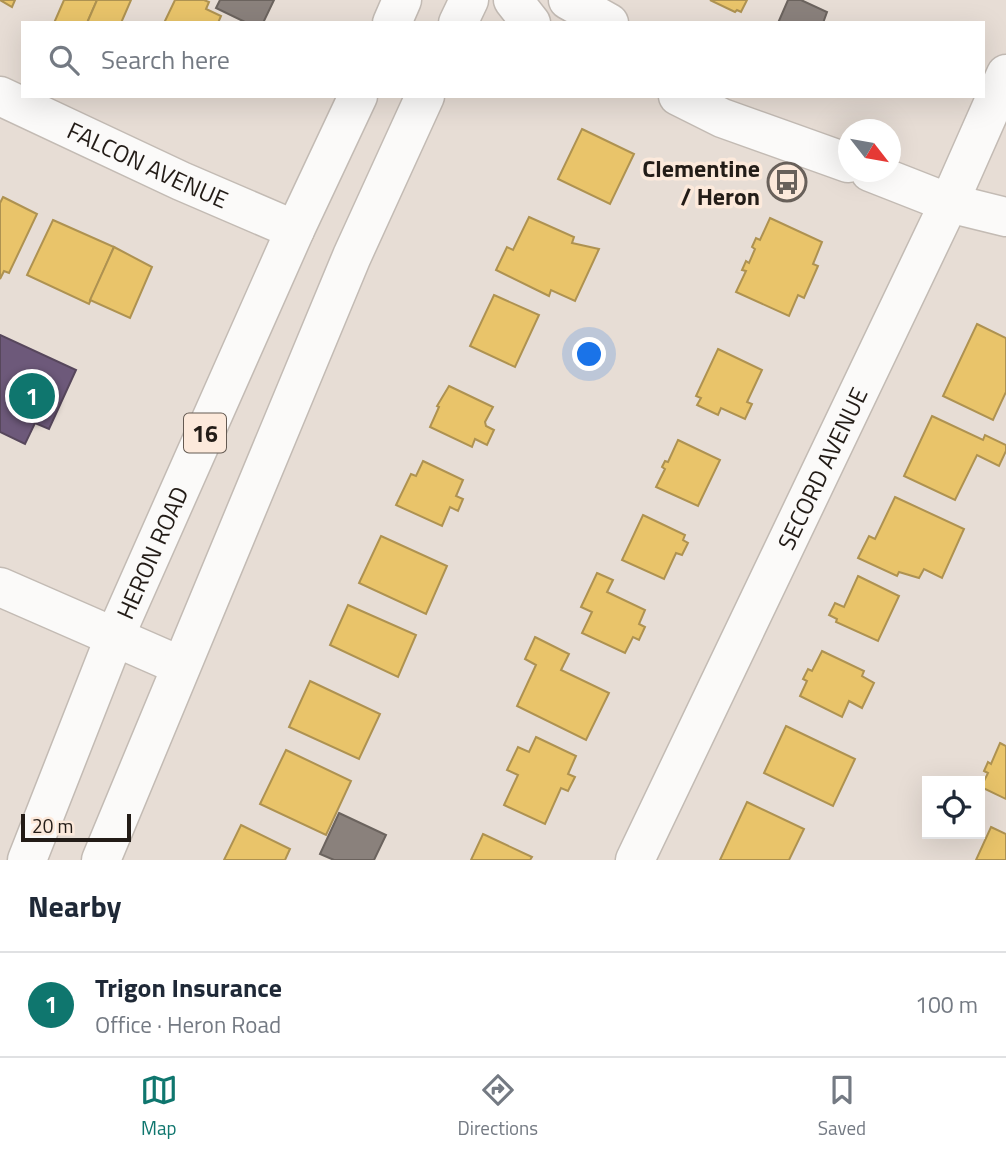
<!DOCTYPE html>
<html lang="en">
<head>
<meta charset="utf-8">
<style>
  :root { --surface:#fff; --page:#f6f6f7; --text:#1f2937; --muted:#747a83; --line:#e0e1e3; --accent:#0f766e }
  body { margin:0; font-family:"Titillium Web",sans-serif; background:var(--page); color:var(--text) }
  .controls { position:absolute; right:21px; bottom:21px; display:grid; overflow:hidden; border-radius:0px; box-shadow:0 7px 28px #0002 }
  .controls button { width:63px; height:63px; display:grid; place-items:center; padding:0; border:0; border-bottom:2px solid var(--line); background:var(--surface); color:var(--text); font:35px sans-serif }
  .compass { position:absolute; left:838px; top:119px; width:63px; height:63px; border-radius:50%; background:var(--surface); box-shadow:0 7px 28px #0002; rotate:121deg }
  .scale { position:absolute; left:21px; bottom:18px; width:110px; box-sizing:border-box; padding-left:7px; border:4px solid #231c17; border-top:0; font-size:19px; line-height:24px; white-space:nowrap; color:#231c17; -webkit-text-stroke:5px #fce9db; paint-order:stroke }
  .you { position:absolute; left:590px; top:355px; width:24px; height:24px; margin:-18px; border:5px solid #fff; border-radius:50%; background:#1a73e8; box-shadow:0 0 0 10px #1a73e833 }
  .badge { display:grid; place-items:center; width:46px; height:46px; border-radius:50%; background:var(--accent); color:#fff; font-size:23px; font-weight:700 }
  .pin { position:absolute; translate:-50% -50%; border:4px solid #fff; box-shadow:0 2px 7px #0006 }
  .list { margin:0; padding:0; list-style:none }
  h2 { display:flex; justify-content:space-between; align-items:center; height:91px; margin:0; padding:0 28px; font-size:30px }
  h2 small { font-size:23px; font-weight:400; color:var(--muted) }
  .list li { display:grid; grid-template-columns:46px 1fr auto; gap:21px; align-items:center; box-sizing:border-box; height:105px; padding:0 28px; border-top:2px solid var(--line) }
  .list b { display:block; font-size:26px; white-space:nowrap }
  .list p { margin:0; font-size:23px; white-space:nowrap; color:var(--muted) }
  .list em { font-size:23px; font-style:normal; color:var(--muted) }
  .icon { flex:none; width:38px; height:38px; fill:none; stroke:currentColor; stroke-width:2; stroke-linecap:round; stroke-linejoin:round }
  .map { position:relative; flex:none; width:1006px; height:860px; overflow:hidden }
  .search { position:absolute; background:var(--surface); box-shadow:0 7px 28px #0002; left:21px; right:21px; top:21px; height:77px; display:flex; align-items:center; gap:18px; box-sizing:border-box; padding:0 24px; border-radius:0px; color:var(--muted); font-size:26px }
  .sheet { height:196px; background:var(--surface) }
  nav { display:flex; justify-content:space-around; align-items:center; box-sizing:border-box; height:98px; border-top:2px solid var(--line); background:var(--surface); font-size:19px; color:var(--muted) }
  nav a { display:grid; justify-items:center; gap:4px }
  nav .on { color:var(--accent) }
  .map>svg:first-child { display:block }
  .homes { fill:#e9c46a; stroke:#ae9251; stroke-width:2 }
  .offices { fill:#6d597a; stroke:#57475c; stroke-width:2 }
  .industry { fill:#8a817c; stroke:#6b635e; stroke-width:2 }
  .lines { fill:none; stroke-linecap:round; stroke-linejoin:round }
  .minor-casing { stroke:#c3bbb4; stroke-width:41 }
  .primary-casing { stroke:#c3bbb4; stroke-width:41 }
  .minor { stroke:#fbfaf9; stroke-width:38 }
  .primary { stroke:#fbfaf9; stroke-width:38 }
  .labels { text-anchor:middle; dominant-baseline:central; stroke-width:7; stroke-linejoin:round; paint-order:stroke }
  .shield { fill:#fce9db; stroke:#645a52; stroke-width:2 }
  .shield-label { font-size:23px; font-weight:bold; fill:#231c17 }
  .street-label { font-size:24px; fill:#231c17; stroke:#fce9db }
  .poi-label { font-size:24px; font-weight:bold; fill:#231c17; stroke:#fce9db; text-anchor:end }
</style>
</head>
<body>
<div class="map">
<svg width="1006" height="860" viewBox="0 0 1006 860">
  <rect width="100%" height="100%" fill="#e7ddd5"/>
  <!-- homes -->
  <g class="homes">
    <path d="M0,0H15L12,7Z"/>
    <path d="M64,0H97L87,23H54Z"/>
    <path d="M97,0H131L121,23H87Z"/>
    <path d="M175,0H204L209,2L206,9L221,16L218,23H164Z"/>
    <path d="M710,0H747L741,12L737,10L735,12Z"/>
    <path d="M582,129L634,154L610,204L558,179Z"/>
    <path d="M3,197L37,214L9,273L4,271L0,279V203Z"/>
    <path d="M529,217L574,237L572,243L599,249L575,301L551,290L549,296L496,270L507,247L513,250Z"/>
    <path d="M770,218L822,242L813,264L818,266L804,298L798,295L789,316L736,292L746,271L742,270L746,261L749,263L755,249L752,247L756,238L760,240Z"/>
    <path d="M53,220L114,247L89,304L27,275Z"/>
    <path d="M114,247L152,267L130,318L90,300Z"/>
    <path d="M494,295L539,315L515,367L470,346Z"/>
    <path d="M977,324L1006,338V392L993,420L943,396Z"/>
    <path d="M718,349L762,370L747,402L752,404L745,419L721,408L718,415L697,405L701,398L696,396Z"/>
    <path d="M449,386L493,407L485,422L486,426L494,430L487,445L475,439L472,447L430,427L439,407L437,406Z"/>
    <path d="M932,416L983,440L985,435L1006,445V451L999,466L977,455L955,500L904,476Z"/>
    <path d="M678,440L720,460L698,506L656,487L665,469L662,467L665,461L668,462Z"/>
    <path d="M423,461L463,480L456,496L463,499L458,511L450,507L442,526L396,505L411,474L416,476Z"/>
    <path d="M895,497L964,529L942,578L924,569L919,578L899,572L897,576L858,558L869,536L875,539Z"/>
    <path d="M643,515L685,535L683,540L688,543L682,555L676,553L664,579L622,560Z"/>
    <path d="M381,536L447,566L426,614L359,583Z"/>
    <path d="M597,573L613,580L607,592L645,610L639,624L645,627L639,640L633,637L625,653L582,633L592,612L581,607Z"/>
    <path d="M858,576L899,596L878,641L836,622L837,619L829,615L835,603L844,607Z"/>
    <path d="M348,605L416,635L398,677L330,645Z"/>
    <path d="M535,637L569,654L561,670L609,693L586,740L517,706L536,665L525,659Z"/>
    <path d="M822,651L864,671L862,676L874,683L862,708L849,701L842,717L800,696L807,681L803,679L808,669L812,671Z"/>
    <path d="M310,681L380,714L359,759L289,727Z"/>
    <path d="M786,726L855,759L833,806L764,773Z"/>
    <path d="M536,737L576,756L568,774L575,777L568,791L561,788L545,824L504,805L518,775L507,770L518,747L529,752Z"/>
    <path d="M1000,743L1006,746V799L981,787L988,773L984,771L988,762L991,764Z"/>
    <path d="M286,750L351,781L326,835L260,804Z"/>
    <path d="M747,802L804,829L789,860H720Z"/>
    <path d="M241,825L290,849L285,860H224Z"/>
    <path d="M991,827L1006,834V860H976Z"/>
    <path d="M483,834L532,857L530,860H471Z"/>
  </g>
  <!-- offices -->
  <path class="offices" d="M0,335L76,370L49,429L35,423L25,444L0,432Z"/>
  <!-- industry -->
  <g class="industry">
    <path d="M220,0H274L263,23H247L216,8Z"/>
    <path d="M788,0H801L827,12L823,23H778Z"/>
    <path d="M339,813L386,835L374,860H334L320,854Z"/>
  </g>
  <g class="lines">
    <defs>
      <g id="minor">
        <path d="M513,0L531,23"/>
        <path d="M568,0L609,23"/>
        <path id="s1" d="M0,96L181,181L295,230"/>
        <path d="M678,96L722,118L848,163"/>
        <path d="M870,172L949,203L1006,217"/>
        <path d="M0,587L181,666"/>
        <path id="s2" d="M635,860L949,203L1006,74"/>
      </g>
      <g id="primary">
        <path d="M392,23L402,0"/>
        <path d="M458,23L469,0"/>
        <path id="s3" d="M27,860L115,636L295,230L358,96"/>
        <path d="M101,860L352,256L425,96"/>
      </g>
    </defs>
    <!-- minor casing -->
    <use href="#minor" class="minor-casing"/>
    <!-- primary casing -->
    <use href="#primary" class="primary-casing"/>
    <!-- minor -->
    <use href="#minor" class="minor"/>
    <!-- primary -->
    <use href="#primary" class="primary"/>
  </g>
  <!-- icons -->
  <defs>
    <symbol id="bus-ring" viewBox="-11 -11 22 22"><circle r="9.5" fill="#fce9db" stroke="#68605a" stroke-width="1.5"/><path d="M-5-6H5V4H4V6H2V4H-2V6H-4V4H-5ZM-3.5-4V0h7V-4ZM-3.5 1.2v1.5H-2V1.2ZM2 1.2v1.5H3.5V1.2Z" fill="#68605a"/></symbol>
  </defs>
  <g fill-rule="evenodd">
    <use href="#bus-ring" x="765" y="160" width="44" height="44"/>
  </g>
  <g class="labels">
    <!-- shield labels -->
    <rect class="shield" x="184" y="413.5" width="42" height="39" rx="5"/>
    <g class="shield-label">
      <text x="205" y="433">16</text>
    </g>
    <!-- street labels -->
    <g class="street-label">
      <text stroke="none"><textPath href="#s1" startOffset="163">FALCON AVENUE</textPath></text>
      <text stroke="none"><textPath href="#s2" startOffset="434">SECORD AVENUE</textPath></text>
      <text stroke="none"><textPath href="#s3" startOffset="332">HERON ROAD</textPath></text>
    </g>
    <!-- poi labels -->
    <g class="poi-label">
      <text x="760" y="168">Clementine<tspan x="760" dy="28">/ Heron</tspan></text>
    </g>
  </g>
</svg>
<div class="controls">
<button><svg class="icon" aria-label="locate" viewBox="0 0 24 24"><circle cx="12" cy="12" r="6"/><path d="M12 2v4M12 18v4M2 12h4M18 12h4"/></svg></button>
</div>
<svg class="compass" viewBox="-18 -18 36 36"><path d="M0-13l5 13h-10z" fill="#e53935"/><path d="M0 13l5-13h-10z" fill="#747a83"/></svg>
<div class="scale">20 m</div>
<div class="you"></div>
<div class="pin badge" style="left:32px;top:396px">1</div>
<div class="search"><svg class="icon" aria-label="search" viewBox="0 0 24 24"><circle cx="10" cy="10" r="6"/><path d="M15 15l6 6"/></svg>Search here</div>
</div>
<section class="sheet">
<h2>Nearby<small></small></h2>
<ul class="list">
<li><span class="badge">1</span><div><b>Trigon Insurance</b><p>Office · Heron Road</p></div><em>100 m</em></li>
</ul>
</section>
<nav>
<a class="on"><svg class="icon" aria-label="map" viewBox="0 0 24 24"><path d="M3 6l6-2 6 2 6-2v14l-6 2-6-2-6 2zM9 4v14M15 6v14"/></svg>Map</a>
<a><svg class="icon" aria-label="directions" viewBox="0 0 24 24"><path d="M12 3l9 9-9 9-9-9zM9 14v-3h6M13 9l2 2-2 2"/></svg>Directions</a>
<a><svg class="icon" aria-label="saved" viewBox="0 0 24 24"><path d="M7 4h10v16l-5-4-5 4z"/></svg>Saved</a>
</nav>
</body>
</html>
